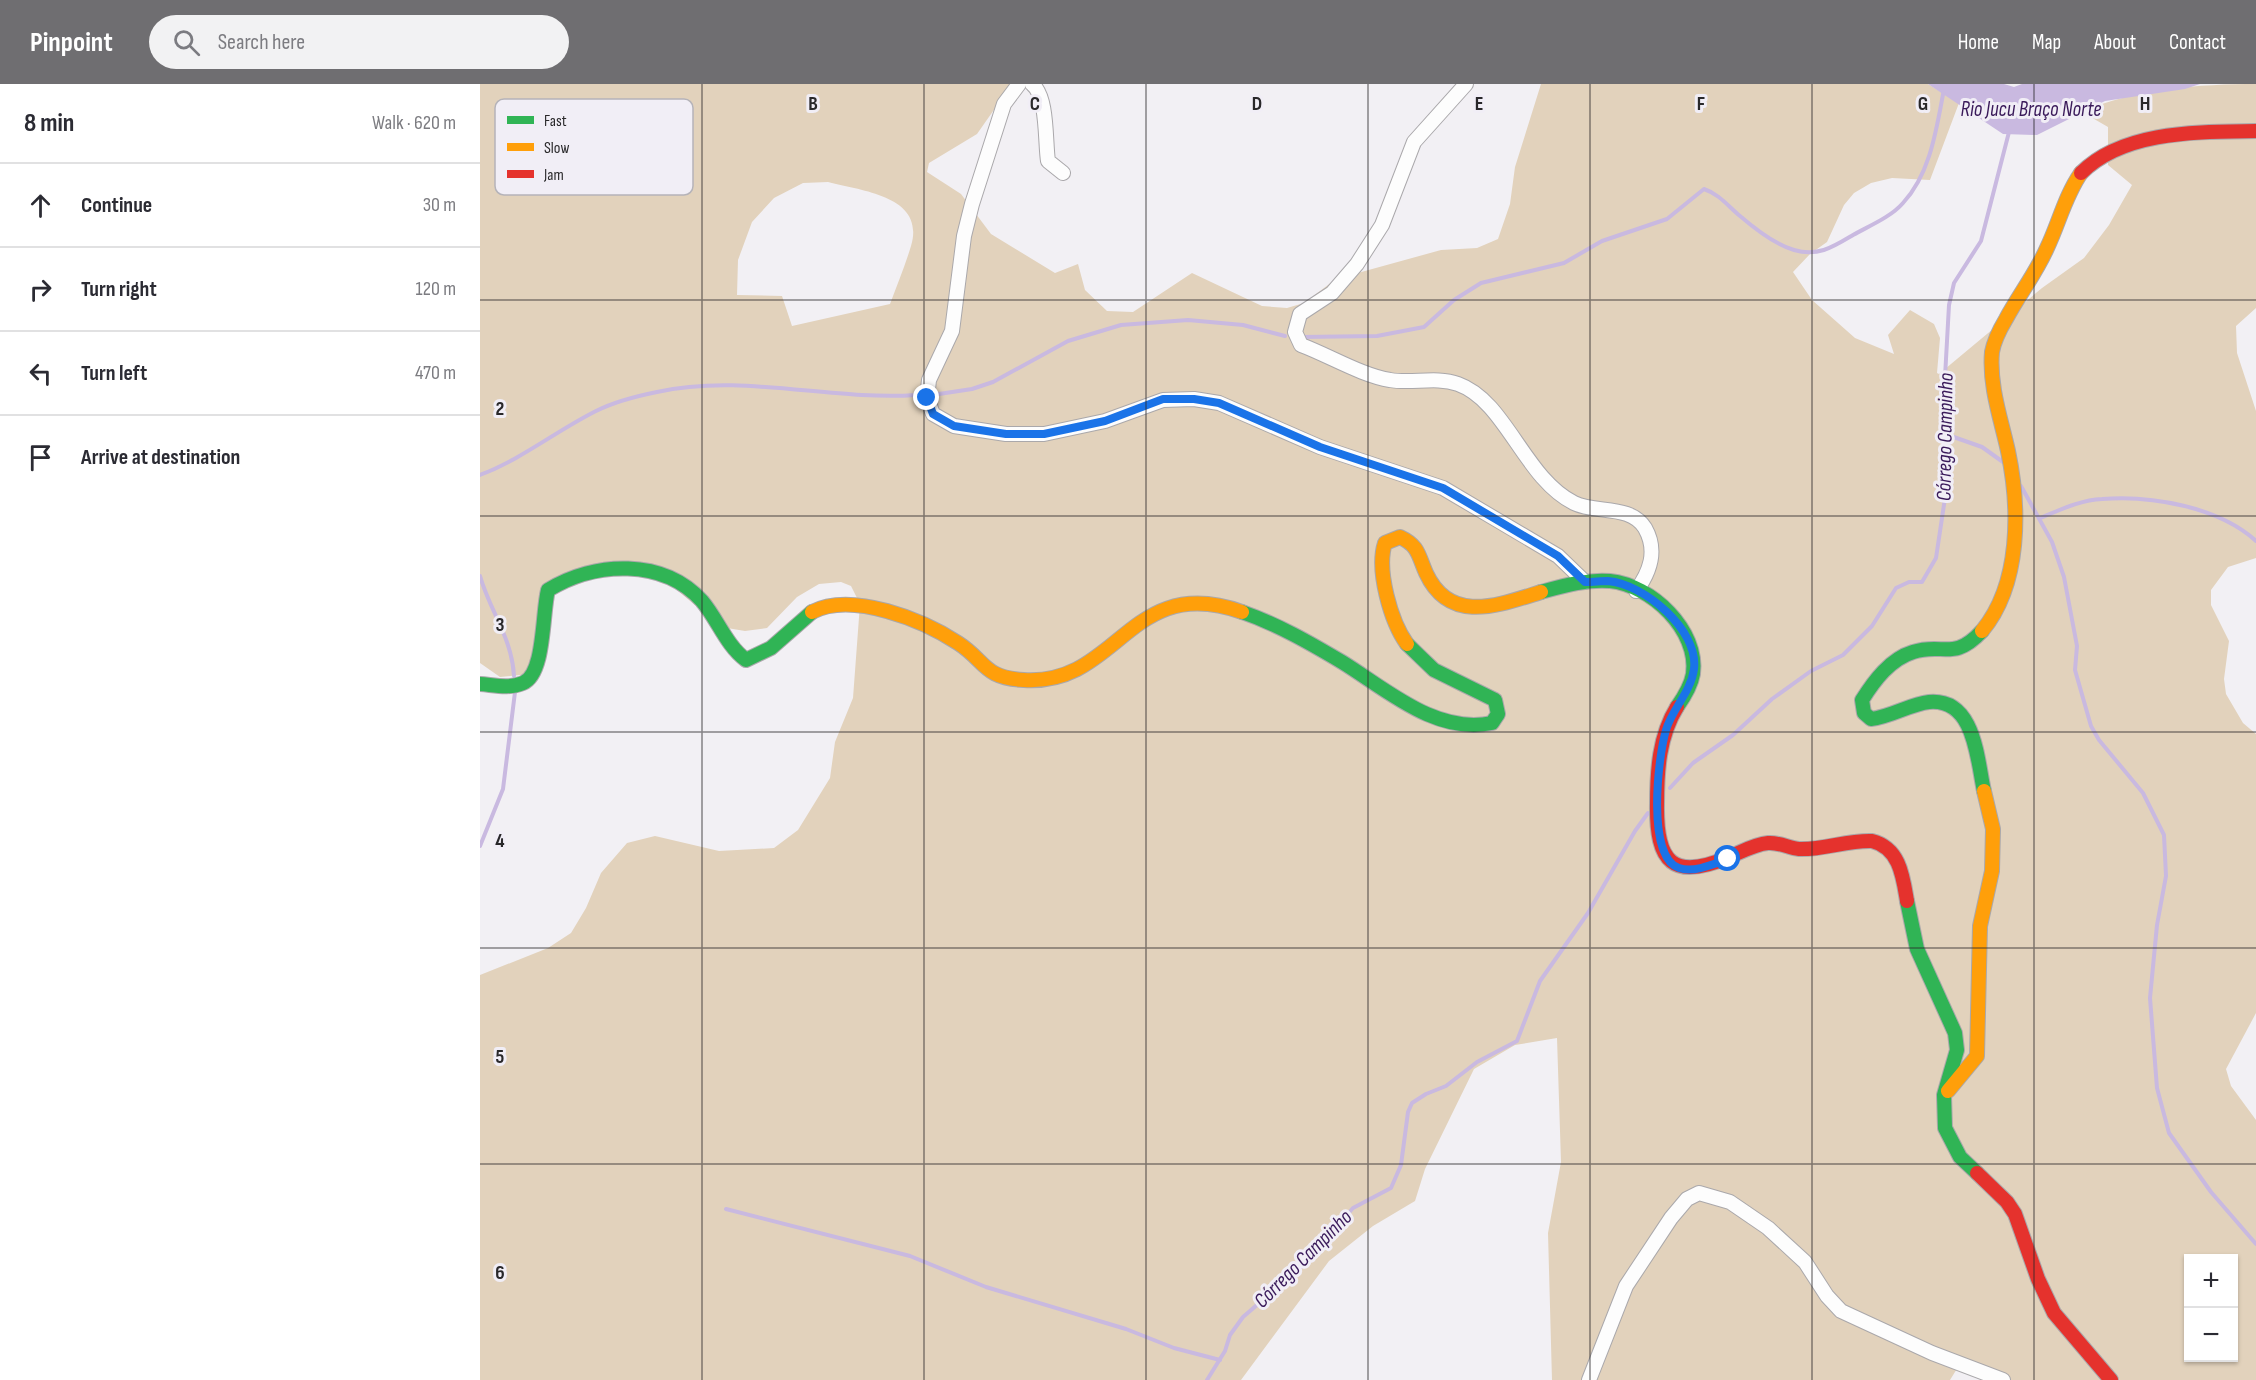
<!DOCTYPE html>
<html lang="en">
<head>
<meta charset="utf-8">
<style>
  :root { --surface:#fff; --page:#f2f2f3; --text:#2b2b33; --muted:#7c7c81; --line:#e1e1e2; --accent:#6f6e71 }
  body { margin:0; font-family:"Sofia Sans Condensed",sans-serif; background:var(--page); color:var(--text) }
  .controls { position:absolute; right:18px; bottom:18px; display:grid; overflow:hidden; border-radius:0px; box-shadow:0 2px 4px #0004 }
  .controls button { width:54px; height:54px; display:grid; place-items:center; padding:0; border:0; border-bottom:2px solid var(--line); background:var(--surface); color:var(--text); font:30px sans-serif }
  .stop { position:absolute; width:18px; height:18px; margin:-14px; border:4px solid #1a73e8; border-radius:50%; background:#fff }
  .stop.end { background:#1a73e8; border-color:#fff; box-shadow:0 2px 6px #0008 }
  .list { margin:0; padding:0; list-style:none }
  h2 { display:flex; justify-content:space-between; align-items:center; height:78px; margin:0; padding:0 24px; font-size:26px }
  h2 small { font-size:20px; font-weight:400; color:var(--muted) }
  .list li { display:grid; grid-template-columns:39px 1fr auto; gap:18px; align-items:center; box-sizing:border-box; height:84px; padding:0 24px; border-top:2px solid var(--line) }
  .list b { display:block; font-size:22px; white-space:nowrap }
  .list em { font-size:20px; font-style:normal; color:var(--muted) }
  .icon { flex:none; width:33px; height:33px; fill:none; stroke:currentColor; stroke-width:2; stroke-linecap:round; stroke-linejoin:round }
  .map { position:relative; flex:none; width:1776px; height:1296px; overflow:hidden }
  header { display:flex; align-items:center; gap:36px; box-sizing:border-box; height:84px; padding:0 30px; background:var(--accent); color:#fff }
  header strong { font-size:28px }
  nav { display:flex; gap:33px; margin-inline-start:auto; font-size:21px }
  .search { width:420px; height:54px; background:var(--page); display:flex; align-items:center; gap:15px; box-sizing:border-box; padding:0 21px; border-radius:33px; color:var(--muted); font-size:22px }
  main { display:flex }
  aside { flex:1; background:var(--surface) }
  .map>svg:first-child { display:block }
  .green { fill:#e2d2bc; fill-rule:evenodd }
  .water { fill:#c9b9e0 }
  .lines { fill:none; stroke-linecap:round; stroke-linejoin:round }
  .stream { stroke:#c9b9e0; stroke-width:4 }
  .street-casing { stroke:#aaa8ab; stroke-width:16 }
  .fast-casing { stroke:#aaa8ab; stroke-width:16 }
  .slow-casing { stroke:#aaa8ab; stroke-width:16 }
  .jam-casing { stroke:#aaa8ab; stroke-width:16 }
  .street { stroke:#fdfdfd; stroke-width:14 }
  .fast { stroke:#30b455; stroke-width:14 }
  .slow { stroke:#ff9f0a; stroke-width:14 }
  .jam { stroke:#e5322d; stroke-width:14 }
  .route { stroke:#1a73e8; stroke-width:8 }
  .grid { fill:none; stroke:#29282a; stroke-width:1.5; stroke-opacity:0.55 }
  .labels { text-anchor:middle; dominant-baseline:central; stroke-width:6; stroke-linejoin:round; paint-order:stroke }
  .water-label { font-size:21px; font-style:italic; fill:#3a1a5a; stroke:#f1eef6 }
  .key { fill:#f1eef6; stroke:#b5b3b9; stroke-width:1.5 }
  .key-label { font-size:16px; fill:#29282a }
  .grid-label { font-size:20px; text-anchor:middle; font-weight:bold; fill:#29282a; stroke:#f1eef6; stroke-width:6; stroke-linejoin:round; paint-order:stroke }
</style>
</head>
<body>
<header>
<strong>Pinpoint</strong>
<div class="search"><svg class="icon" aria-label="search" viewBox="0 0 24 24"><circle cx="10" cy="10" r="6"/><path d="M15 15l6 6"/></svg>Search here</div>
<nav><a>Home</a><a>Map</a><a>About</a><a>Contact</a></nav>
</header>
<main>
<aside>
<h2>8 min<small>Walk · 620 m</small></h2>
<ul class="list">
<li><svg class="icon" aria-label="ahead" viewBox="0 0 24 24"><path d="M12 20V5M6 11l6-6 6 6"/></svg><div><b>Continue</b></div><em>30 m</em></li>
<li><svg class="icon" aria-label="right" viewBox="0 0 24 24"><path d="M7 20v-9h11M14 6l5 5-5 5"/></svg><div><b>Turn right</b></div><em>120 m</em></li>
<li><svg class="icon" aria-label="left" viewBox="0 0 24 24"><path d="M17 20v-9H6M10 6l-5 5 5 5"/></svg><div><b>Turn left</b></div><em>470 m</em></li>
<li><svg class="icon" aria-label="arrive" viewBox="0 0 24 24"><path d="M6 21V4h12l-3 4 3 4H6"/></svg><div><b>Arrive at destination</b></div></li>
</ul>
</aside>
<div class="map">
<svg width="1776" height="1296" viewBox="0 0 1776 1296">
  <rect width="100%" height="100%" fill="#f2f0f4"/>
  <!-- green -->
  <path class="green" d="M0,0H532L497,50L449,79L447,88L481,110L511,150L575,189L598,180L605,206L627,227L653,228L712,189L782,222L807,224L824,219L856,195L961,166L997,164L1018,155L1030,120L1035,83L1061,0H1448L1479,19L1450,96L1412,94L1391,99L1374,109L1364,121L1347,158L1330,170L1313,188L1332,216L1375,254L1414,270L1408,251L1430,226L1454,240L1460,254L1457,289L1459,290L1562,204L1604,174L1629,141L1652,101L1628,81V43L1602,28C1651,5 1722,0 1776,0V224L1756,242L1757,269L1776,327V474L1748,483L1731,506V521L1749,557L1744,595L1746,610L1763,639L1776,650V929L1746,985L1751,1002L1776,1036V1296H1521L1483,1275L1470,1296H1072L1068,1149L1081,1078L1077,954L1035,961L994,985L945,1085L935,1117L893,1142L849,1177L761,1296H0V891L68,864L91,849L106,824L121,789L147,759L175,752L239,767L294,764L318,746L350,694L355,658L373,614L380,520L371,502L361,498L339,500L317,513L287,544L265,547L241,543L172,485L69,500L49,590L20,593L0,579ZM348,98C382,107 446,112 431,162C425,182 417,201 410,220L312,242L302,212L257,211L258,176L272,138L294,114L323,99ZM1708,1174H1754V1274H1708Z"/>
  <!-- water -->
  <path class="water" d="M1448,0H1524L1534,3L1542,0H1720L1705,5L1625,17L1557,51L1523,50Z"/>
  <g class="lines">
    <!-- stream -->
    <g class="stream">
      <path d="M821,253L897,252L944,243L974,216L1001,199L1084,179L1122,157L1187,135L1224,105C1239,110 1248,122 1260,132C1274,144 1296,161 1314,166C1338,173 1353,163 1373,151C1389,142 1411,133 1423,119C1452,88 1457,40 1465,0"/>
      <path d="M459,310L492,305L513,298L588,257L641,241L708,236L763,241L805,252"/>
      <path d="M1468,351L1502,363L1523,378"/>
      <path d="M0,391C42,375 76,347 116,327C134,318 157,312 177,308C263,289 350,317 436,311"/>
      <path d="M1541,402L1572,458L1584,493L1597,562L1595,586L1611,642L1619,656L1663,709L1684,751L1686,792L1677,841L1670,914L1677,1004L1689,1049L1731,1108L1776,1160"/>
      <path d="M1560,434C1580,426 1600,416 1622,415C1671,411 1739,423 1776,457"/>
      <path d="M0,492C10,527 32,554 34,592"/>
      <path d="M1190,704L1213,679L1253,651L1292,615L1331,587L1363,571L1392,542L1416,504L1429,498H1442L1456,474L1468,394L1469,361L1464,311L1469,221L1474,199L1501,157L1529,48"/>
      <path d="M0,762L23,705L35,608"/>
      <path d="M246,1125L430,1172L506,1203L646,1245L694,1264L740,1276"/>
      <path d="M727,1296L745,1267L750,1251L763,1233L821,1183L873,1124L911,1104L921,1081L928,1028L932,1019L946,1010L966,1002L997,978L1037,957L1060,897L1108,829L1155,747L1168,729"/>
    </g>
    <defs>
      <g id="street">
        <path d="M539,0L524,20L492,120L484,152L472,247L449,296L447,314L453,330L474,342L526,350H564L625,337L683,316L714,315L739,319L840,363L963,404L1078,472L1105,498"/>
        <path d="M552,0C568,12 565,58 568,77L583,89"/>
        <path d="M986,0L934,58L902,141L877,180L852,209L820,230L815,248L821,261C848,271 883,292 910,296C932,300 956,292 978,300C1026,317 1044,394 1094,419C1116,430 1150,420 1165,444C1178,467 1170,488 1156,507"/>
        <path d="M1109,1296L1146,1202L1191,1134L1207,1115L1219,1109L1250,1118L1288,1144L1325,1178L1347,1212L1361,1227L1452,1269L1523,1296"/>
      </g>
      <g id="fast">
        <path d="M1061,508C1083,502 1107,495 1130,497C1171,501 1219,546 1213,590C1211,602 1204,613 1197,623"/>
        <path d="M762,528C797,540 830,559 862,578C906,605 956,651 1012,639L1018,630L1015,616L954,586L927,560"/>
        <path d="M1502,547C1473,578 1463,558 1433,568C1410,575 1394,597 1382,616L1384,629L1391,635C1411,633 1430,620 1449,618C1495,614 1497,675 1504,707"/>
        <path d="M0,600C14,601 29,605 43,599C65,590 62,529 68,506C115,477 183,474 222,517C238,536 246,561 266,576L291,564L332,528"/>
        <path d="M1427,817L1437,865L1475,949L1477,966L1464,1011L1465,1044L1480,1073L1497,1089"/>
      </g>
      <g id="slow">
        <path d="M332,528C372,507 443,536 478,559C506,577 503,594 544,596C639,602 649,488 762,528"/>
        <path d="M1502,547C1541,500 1540,424 1528,367C1521,335 1509,302 1512,268C1514,257 1520,245 1526,235C1539,211 1556,189 1567,164C1579,139 1585,112 1601,89"/>
        <path d="M927,560C911,538 896,486 905,459L920,453C939,462 938,471 946,489C970,541 1019,521 1061,508"/>
        <path d="M1468,1007L1497,972L1500,842L1512,787L1513,745L1504,707"/>
      </g>
      <g id="jam">
        <path d="M1601,89C1644,46 1719,48 1776,47"/>
        <path d="M1197,623C1179,652 1177,687 1177,720C1176,779 1193,797 1249,773C1261,768 1275,760 1288,759C1299,758 1309,764 1319,765C1344,766 1367,756 1392,757C1420,764 1423,793 1427,817"/>
        <path d="M1497,1089L1527,1118L1535,1130L1558,1195L1574,1229L1631,1296"/>
      </g>
    </defs>
    <!-- street casing -->
    <use href="#street" class="street-casing"/>
    <!-- fast casing -->
    <use href="#fast" class="fast-casing"/>
    <!-- slow casing -->
    <use href="#slow" class="slow-casing"/>
    <!-- jam casing -->
    <use href="#jam" class="jam-casing"/>
    <!-- street -->
    <use href="#street" class="street"/>
    <!-- fast -->
    <use href="#fast" class="fast"/>
    <!-- slow -->
    <use href="#slow" class="slow"/>
    <!-- jam -->
    <use href="#jam" class="jam"/>
  </g>
  <g class="lines">
    <!-- route -->
    <path class="route" d="M447,314L453,330L474,342L526,350H564L625,337L683,315H714L739,319L840,363L963,404L1078,472L1105,498C1113,498 1121,497 1128,497C1164,500 1219,546 1214,585C1211,608 1192,625 1186,646C1178,673 1166,773 1199,784C1214,789 1234,780 1248,775"/>
  </g>
  <!-- grid -->
  <path class="grid" d="M222,0V1296M444,0V1296M666,0V1296M888,0V1296M1110,0V1296M1332,0V1296M1554,0V1296M0,216H1776M0,432H1776M0,648H1776M0,864H1776M0,1080H1776"/>
  <g class="labels">
    <!-- water labels -->
    <g class="water-label">
      <text x="1551" y="25">Rio Jucu Braço Norte</text>
      <text transform="translate(1465 353) rotate(-89)">Córrego Campinho</text>
      <text transform="translate(823 1175) rotate(-45)">Córrego Campinho</text>
    </g>
  </g>
  <!-- legend -->
  <rect x="15" y="15" width="198" height="96" rx="9" class="key"/>
  <rect x="27" y="32" width="27" height="8" fill="#30b455"/>
  <rect x="27" y="59" width="27" height="8" fill="#ff9f0a"/>
  <rect x="27" y="86" width="27" height="8" fill="#e5322d"/>
  <g class="key-label">
    <text x="64" y="42">Fast</text>
    <text x="64" y="69">Slow</text>
    <text x="64" y="96">Jam</text>
  </g>
  <g class="grid-label">
    <text x="333" y="26">B</text>
    <text x="555" y="26">C</text>
    <text x="777" y="26">D</text>
    <text x="999" y="26">E</text>
    <text x="1221" y="26">F</text>
    <text x="1443" y="26">G</text>
    <text x="1665" y="26">H</text>
    <text x="20" y="331">2</text>
    <text x="20" y="547">3</text>
    <text x="20" y="763">4</text>
    <text x="20" y="979">5</text>
    <text x="20" y="1195">6</text>
  </g>
</svg>
<div class="controls">
<button>+</button>
<button>−</button>
</div>
<div class="stop" style="left:1248px;top:775px"></div>
<div class="stop end" style="left:447px;top:314px"></div>
</div>
</main>
</body>
</html>
